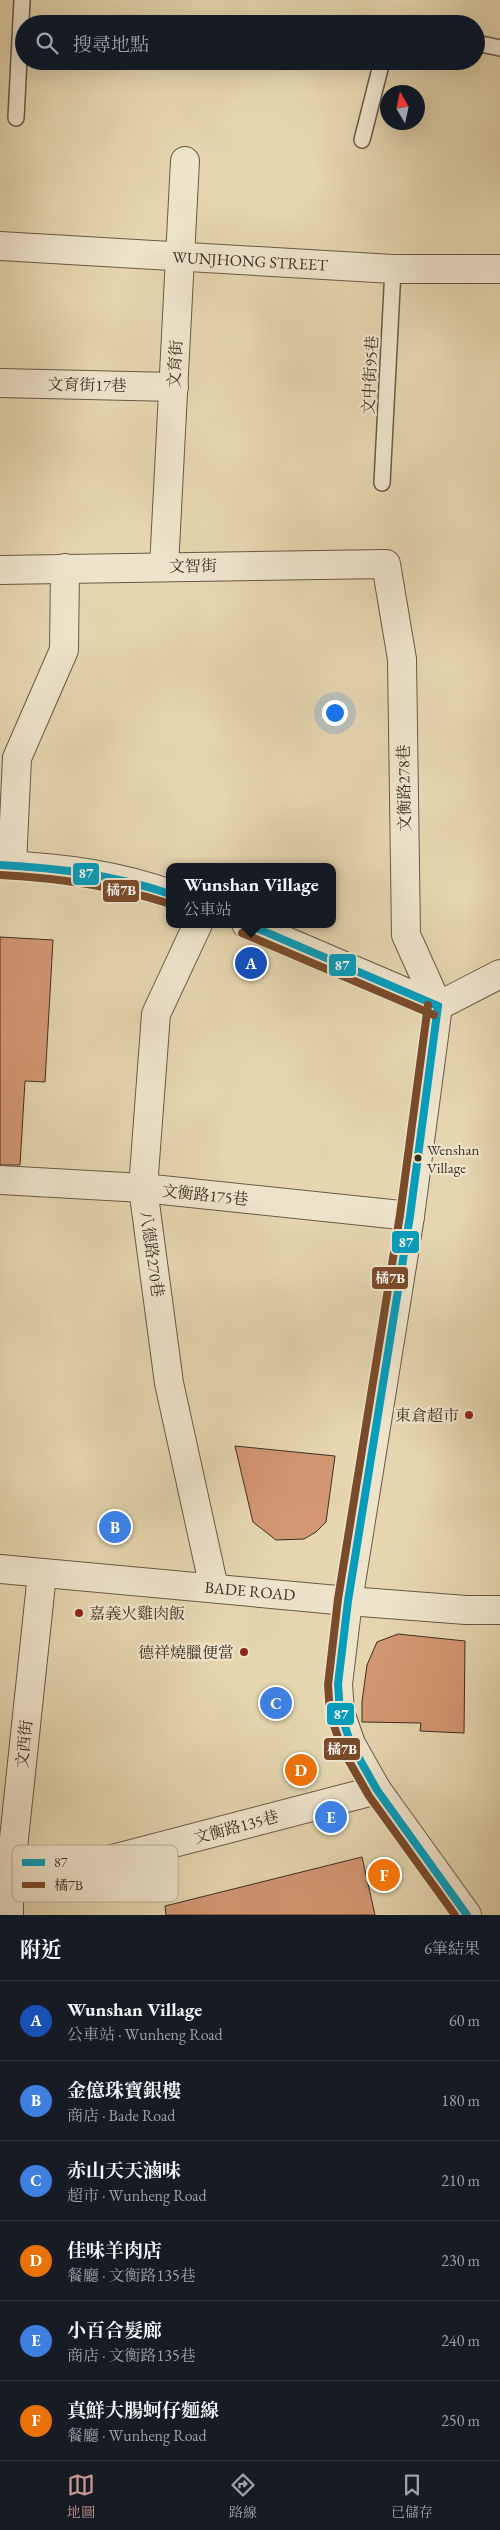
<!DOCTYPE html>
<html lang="zh-TW">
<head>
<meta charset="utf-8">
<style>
  :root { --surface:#171b24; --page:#20242c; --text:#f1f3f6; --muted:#9ea1a6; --line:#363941; --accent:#c59692 }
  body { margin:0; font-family:"EB Garamond","Noto Serif TC",serif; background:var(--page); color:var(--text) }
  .compass { position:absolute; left:380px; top:85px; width:45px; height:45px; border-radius:50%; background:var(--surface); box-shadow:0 5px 20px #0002; rotate:351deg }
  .you { position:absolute; left:334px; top:712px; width:18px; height:18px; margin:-12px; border:4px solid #fff; border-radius:50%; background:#1a73e8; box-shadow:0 0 0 8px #1a73e833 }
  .badge { display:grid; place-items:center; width:32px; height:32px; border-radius:50%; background:var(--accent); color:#fff; font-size:16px; font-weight:700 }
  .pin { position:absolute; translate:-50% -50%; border:2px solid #fff; box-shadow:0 1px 5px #0006 }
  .popup { position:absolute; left:166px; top:863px; width:170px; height:65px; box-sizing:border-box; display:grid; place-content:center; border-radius:10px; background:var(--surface); filter:drop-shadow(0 1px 4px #0005); font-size:16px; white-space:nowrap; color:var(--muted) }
  .popup b { font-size:19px; color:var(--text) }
  .popup::after { content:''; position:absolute; left:50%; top:100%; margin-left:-10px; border:10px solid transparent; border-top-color:var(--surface) }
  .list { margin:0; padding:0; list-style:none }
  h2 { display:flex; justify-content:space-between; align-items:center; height:65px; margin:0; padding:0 20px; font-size:21px }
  h2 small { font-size:16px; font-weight:400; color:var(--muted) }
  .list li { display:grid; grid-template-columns:32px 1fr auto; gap:15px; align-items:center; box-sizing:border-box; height:80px; padding:0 20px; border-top:1px solid var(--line) }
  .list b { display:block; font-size:19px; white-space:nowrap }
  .list p { margin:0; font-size:16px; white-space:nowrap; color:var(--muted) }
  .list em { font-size:16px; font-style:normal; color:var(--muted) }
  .icon { flex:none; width:28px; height:28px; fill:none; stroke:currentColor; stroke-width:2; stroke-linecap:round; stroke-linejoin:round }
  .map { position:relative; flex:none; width:500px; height:1915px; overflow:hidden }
  .search { position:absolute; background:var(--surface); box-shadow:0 5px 20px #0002; left:15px; right:15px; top:15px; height:55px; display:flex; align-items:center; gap:12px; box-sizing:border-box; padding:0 18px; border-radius:28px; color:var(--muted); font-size:19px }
  .sheet { height:545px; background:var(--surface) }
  nav { display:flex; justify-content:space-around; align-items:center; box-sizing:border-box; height:70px; border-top:1px solid var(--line); background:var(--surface); font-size:14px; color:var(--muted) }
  nav a { display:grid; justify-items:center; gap:2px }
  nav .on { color:var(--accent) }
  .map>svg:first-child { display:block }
  .building { fill:#d49773; stroke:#3e2f23 }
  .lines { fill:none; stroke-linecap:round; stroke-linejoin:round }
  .service-casing { stroke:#685946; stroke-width:18 }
  .minor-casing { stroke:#685946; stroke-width:30 }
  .service { stroke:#eee4cc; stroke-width:15 }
  .minor { stroke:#eee4cc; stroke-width:28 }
  .bus-1-casing { stroke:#eee4cc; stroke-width:11 }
  .bus-2-casing { stroke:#eee4cc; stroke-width:11 }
  .bus-1 { stroke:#069dbd; stroke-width:8 }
  .bus-2 { stroke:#7a4b2a; stroke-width:8 }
  .bus-dot { fill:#3e2f23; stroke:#eee4cc; stroke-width:2 }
  .poi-dot { fill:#8f2418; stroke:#eee4cc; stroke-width:2 }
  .labels { text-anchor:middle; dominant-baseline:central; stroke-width:4.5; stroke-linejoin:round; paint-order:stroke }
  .bus-label { font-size:15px; fill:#3e2f23; stroke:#eee4cc; text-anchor:start }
  .street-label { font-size:16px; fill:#3e2f23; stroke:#eee4cc }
  .poi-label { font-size:16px; fill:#3e2f23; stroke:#eee4cc; text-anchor:end }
  .key { fill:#eee4cc; stroke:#b9ae99; stroke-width:1 }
  .key-label { font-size:14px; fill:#3e2f23 }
  .line-badge { stroke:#eee4cc; stroke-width:2 }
  .badge-label { font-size:14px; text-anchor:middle; font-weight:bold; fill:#fff }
</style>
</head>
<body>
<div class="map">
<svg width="500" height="1915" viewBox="0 0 500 1915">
  <rect width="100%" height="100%" fill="#e5d6b0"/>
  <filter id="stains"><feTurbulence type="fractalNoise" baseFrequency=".004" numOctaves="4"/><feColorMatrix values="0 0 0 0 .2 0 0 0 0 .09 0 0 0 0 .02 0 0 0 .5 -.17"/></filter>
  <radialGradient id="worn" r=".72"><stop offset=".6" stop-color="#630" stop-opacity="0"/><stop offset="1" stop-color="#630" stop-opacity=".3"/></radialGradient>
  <!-- building -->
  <g class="building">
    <path d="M0,937L53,940L45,1082L25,1081L20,1165H0Z"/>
    <path d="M235,1446L335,1456L326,1522L316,1532L304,1539L276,1540L253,1522Z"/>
    <path d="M398,1634L465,1641L464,1733L420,1731L421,1723L362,1722V1702L367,1665L377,1642Z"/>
    <path d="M362,1857L375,1915H166L165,1906Z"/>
  </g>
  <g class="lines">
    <defs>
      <g id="service">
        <path d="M476,43L500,48"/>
        <path d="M16,118L22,0"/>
        <path d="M362,140L382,61"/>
        <path d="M382,483L393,269"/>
      </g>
      <g id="minor">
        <path d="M0,246L393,269H500"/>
        <path d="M0,383L174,387"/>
        <path d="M164,567L185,161"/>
        <path d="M0,570L386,564L402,659L406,935L438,1006"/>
        <path d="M0,865C58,867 115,874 170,894"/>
        <path d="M12,865L17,758L64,650L65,568"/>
        <path d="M198,924L156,1014L143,1188L169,1383L214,1588"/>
        <path d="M246,924L438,1006"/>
        <path d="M438,1006L410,1216L348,1601L338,1684L340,1712L351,1744L377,1790L467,1915"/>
        <path d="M438,1006L500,974"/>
        <path d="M0,1180L143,1188L410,1216"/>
        <path d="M0,1569L348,1601L466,1610H500"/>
        <path d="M0,1886H9L377,1790"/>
        <path d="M9,1915V1886L42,1574"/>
      </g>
    </defs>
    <!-- service casing -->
    <use href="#service" class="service-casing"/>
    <!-- minor casing -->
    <use href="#minor" class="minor-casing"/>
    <!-- service -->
    <use href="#service" class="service"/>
    <!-- minor -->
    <use href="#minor" class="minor"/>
    <defs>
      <g id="bus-1">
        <path d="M0,865C58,868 114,875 170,894"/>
        <path d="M247,924L438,1006"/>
        <path d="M438,1006L410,1216L348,1601L338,1684L340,1712L351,1744L377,1790L467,1915"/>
      </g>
      <g id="bus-2">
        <path d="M0,875C57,878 112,885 167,903"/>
        <path d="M242,933L434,1015"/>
        <path d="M428,1005L400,1215L338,1599L328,1685L330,1714L342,1749L369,1796L455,1915"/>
      </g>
    </defs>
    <!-- bus-1 casing -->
    <use href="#bus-1" class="bus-1-casing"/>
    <!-- bus-2 casing -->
    <use href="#bus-2" class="bus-2-casing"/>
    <!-- bus-1 -->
    <use href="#bus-1" class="bus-1"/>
    <!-- bus-2 -->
    <use href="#bus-2" class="bus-2"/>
  </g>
  <!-- markers -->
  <circle class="bus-dot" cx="418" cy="1158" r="4.5"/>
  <g class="poi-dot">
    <circle cx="469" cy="1415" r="5"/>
    <circle cx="79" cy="1613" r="5"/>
    <circle cx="244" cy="1652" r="5"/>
  </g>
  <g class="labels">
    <!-- bus labels -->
    <g class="bus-label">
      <text x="427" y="1149">Wenshan<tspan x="427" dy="18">Village</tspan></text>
    </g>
    <!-- street labels -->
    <g class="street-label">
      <text transform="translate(250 261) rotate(3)">WUNJHONG STREET</text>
      <text transform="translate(175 364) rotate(-87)">文育街</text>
      <text transform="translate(370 375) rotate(-87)">文中街95巷</text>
      <text transform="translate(87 385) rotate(1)">文育街17巷</text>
      <text transform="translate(193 566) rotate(-1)">文智街</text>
      <text transform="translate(404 788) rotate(-91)">文衡路278巷</text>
      <text transform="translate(205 1195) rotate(6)">文衡路175巷</text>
      <text transform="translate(152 1254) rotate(82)">八德路270巷</text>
      <text transform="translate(250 1591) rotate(5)">BADE ROAD</text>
      <text transform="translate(24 1744) rotate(-84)">文西街</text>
      <text transform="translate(236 1827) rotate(-15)">文衡路135巷</text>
    </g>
    <!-- poi labels -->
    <g class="poi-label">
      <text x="459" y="1415">東倉超市</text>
      <text x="89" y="1613" text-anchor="start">嘉義火雞肉飯</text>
      <text x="234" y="1652">德祥燒臘便當</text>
    </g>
  </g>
  <!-- legend -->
  <rect x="12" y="1845" width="166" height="57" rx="8" class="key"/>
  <rect x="22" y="1859" width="23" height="7" fill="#069dbd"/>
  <rect x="22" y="1882" width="23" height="6" fill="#7a4b2a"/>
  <g class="key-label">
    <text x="54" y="1867">87</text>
    <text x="54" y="1890">橘7B</text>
  </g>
  <g class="line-badge">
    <rect x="72" y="862" width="28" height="24" rx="5" fill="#069dbd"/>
    <rect x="102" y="879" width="38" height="24" rx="5" fill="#7a4b2a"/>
    <rect x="328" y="953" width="29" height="24" rx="5" fill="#069dbd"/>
    <rect x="391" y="1230" width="29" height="24" rx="5" fill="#069dbd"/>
    <rect x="371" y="1266" width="38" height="24" rx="5" fill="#7a4b2a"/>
    <rect x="326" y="1702" width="29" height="24" rx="5" fill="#069dbd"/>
    <rect x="323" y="1737" width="38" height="24" rx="5" fill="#7a4b2a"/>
  </g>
  <g class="badge-label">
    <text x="86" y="878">87</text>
    <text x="121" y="895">橘7B</text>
    <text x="342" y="970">87</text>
    <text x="406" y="1247">87</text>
    <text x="390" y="1283">橘7B</text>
    <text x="341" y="1719">87</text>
    <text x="342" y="1754">橘7B</text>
  </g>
  <rect width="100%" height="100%" filter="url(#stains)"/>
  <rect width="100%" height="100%" fill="url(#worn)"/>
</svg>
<svg class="compass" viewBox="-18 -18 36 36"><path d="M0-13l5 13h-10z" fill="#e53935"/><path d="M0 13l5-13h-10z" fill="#9ea1a6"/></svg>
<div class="you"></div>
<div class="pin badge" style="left:251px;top:963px;background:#1a4fb4">A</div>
<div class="popup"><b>Wunshan Village</b>公車站</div>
<div class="pin badge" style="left:115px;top:1527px;background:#3f7fe0">B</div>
<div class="pin badge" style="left:276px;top:1703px;background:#3f7fe0">C</div>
<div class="pin badge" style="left:301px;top:1770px;background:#e8710a">D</div>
<div class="pin badge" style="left:331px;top:1817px;background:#3f7fe0">E</div>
<div class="pin badge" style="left:384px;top:1875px;background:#e8710a">F</div>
<div class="search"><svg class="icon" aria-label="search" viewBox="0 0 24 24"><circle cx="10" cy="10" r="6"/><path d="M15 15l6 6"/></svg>搜尋地點</div>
</div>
<section class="sheet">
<h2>附近<small>6筆結果</small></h2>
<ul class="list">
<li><span class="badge" style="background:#1a4fb4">A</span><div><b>Wunshan Village</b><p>公車站 · Wunheng Road</p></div><em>60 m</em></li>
<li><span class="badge" style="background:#3f7fe0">B</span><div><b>金億珠寶銀樓</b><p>商店 · Bade Road</p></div><em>180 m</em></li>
<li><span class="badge" style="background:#3f7fe0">C</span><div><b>赤山天天滷味</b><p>超市 · Wunheng Road</p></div><em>210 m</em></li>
<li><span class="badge" style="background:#e8710a">D</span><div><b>佳味羊肉店</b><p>餐廳 · 文衡路135巷</p></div><em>230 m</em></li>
<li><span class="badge" style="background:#3f7fe0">E</span><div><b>小百合髮廊</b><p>商店 · 文衡路135巷</p></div><em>240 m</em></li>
<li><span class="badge" style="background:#e8710a">F</span><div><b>真鮮大腸蚵仔麵線</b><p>餐廳 · Wunheng Road</p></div><em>250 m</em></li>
</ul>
</section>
<nav>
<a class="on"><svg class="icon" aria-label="map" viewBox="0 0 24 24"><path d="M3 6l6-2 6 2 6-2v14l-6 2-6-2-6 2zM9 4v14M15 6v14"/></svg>地圖</a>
<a><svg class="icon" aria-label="directions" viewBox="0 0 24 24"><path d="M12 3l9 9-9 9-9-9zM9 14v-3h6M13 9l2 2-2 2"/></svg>路線</a>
<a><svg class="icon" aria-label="saved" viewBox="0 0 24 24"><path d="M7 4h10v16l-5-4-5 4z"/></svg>已儲存</a>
</nav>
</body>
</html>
